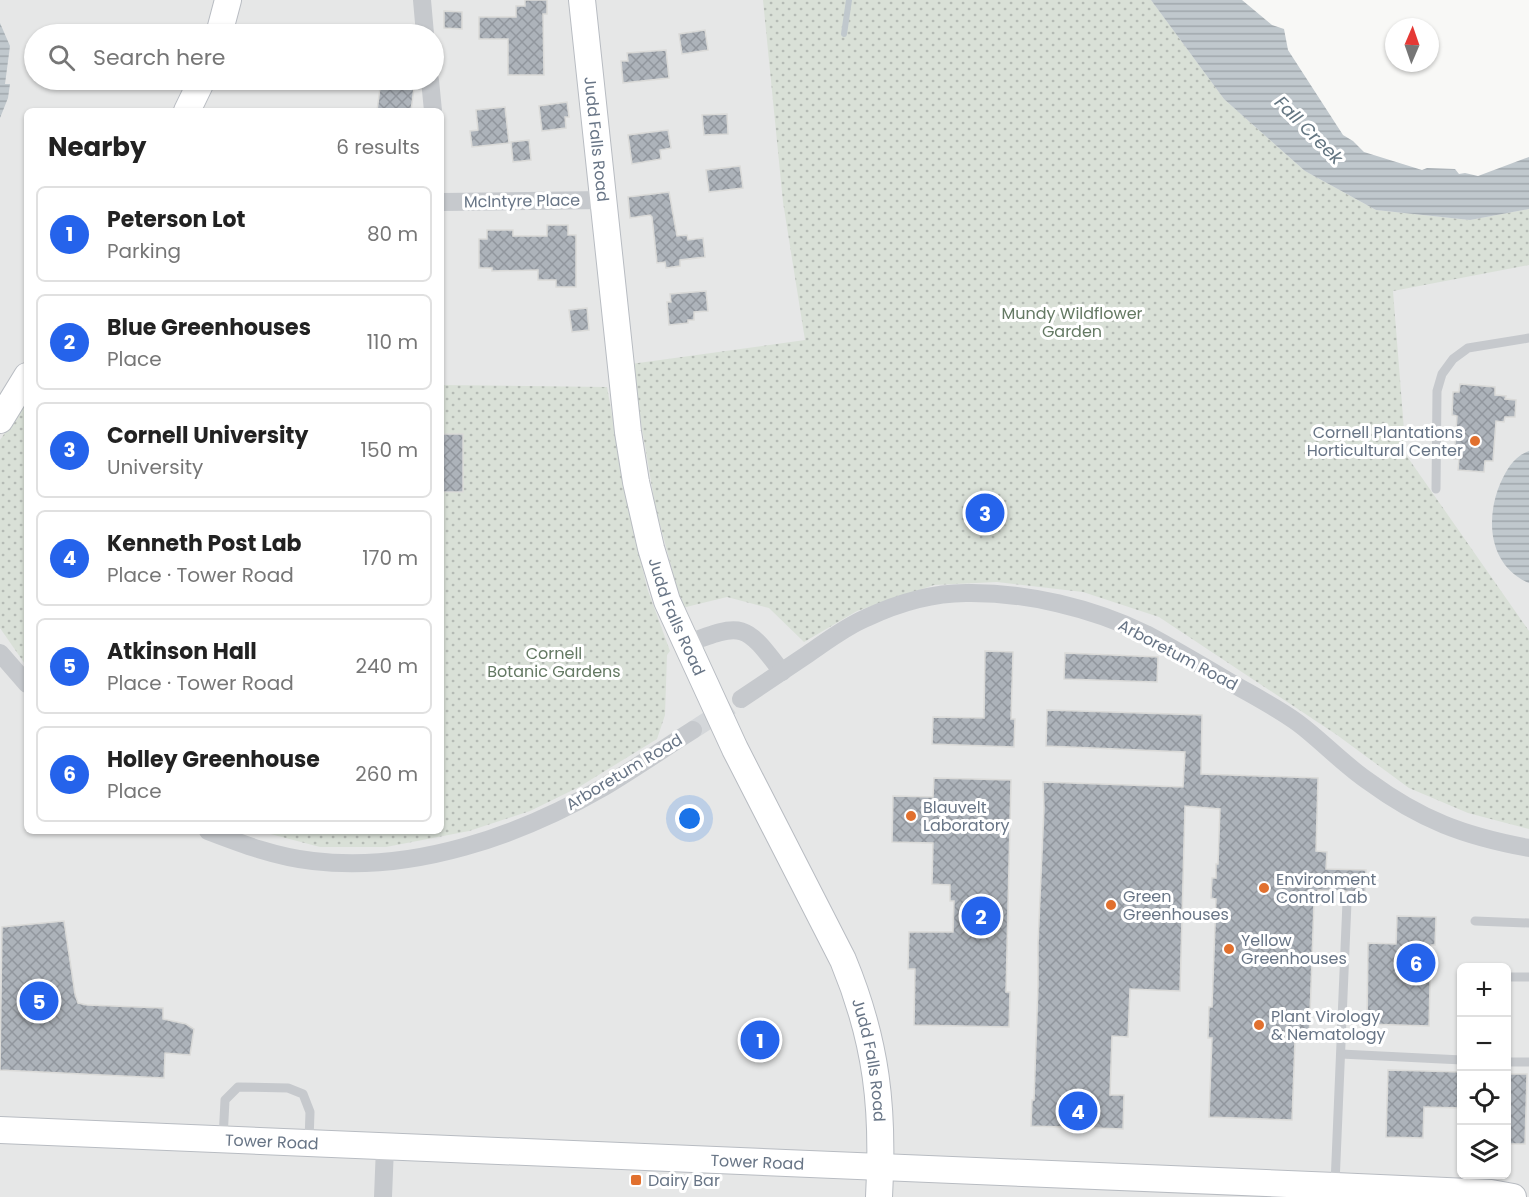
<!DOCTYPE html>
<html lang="en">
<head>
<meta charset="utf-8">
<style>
  :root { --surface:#fff; --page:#f6f6f6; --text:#222; --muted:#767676; --line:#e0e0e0; --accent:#2563eb }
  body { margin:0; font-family:Poppins,sans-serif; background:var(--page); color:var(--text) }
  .controls { position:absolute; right:18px; bottom:18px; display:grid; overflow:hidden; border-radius:9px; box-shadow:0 2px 4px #0004 }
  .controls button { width:54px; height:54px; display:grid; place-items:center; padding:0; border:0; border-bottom:2px solid var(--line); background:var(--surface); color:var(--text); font:30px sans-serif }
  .compass { position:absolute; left:1385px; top:18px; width:54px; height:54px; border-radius:50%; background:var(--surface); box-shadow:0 2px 4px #0004; rotate:2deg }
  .you { position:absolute; left:690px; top:819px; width:21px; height:21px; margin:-15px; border:4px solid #fff; border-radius:50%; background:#1a73e8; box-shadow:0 0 0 9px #1a73e833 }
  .badge { display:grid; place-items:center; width:39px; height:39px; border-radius:50%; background:var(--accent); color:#fff; font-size:20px; font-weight:700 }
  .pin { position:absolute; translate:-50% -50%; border:3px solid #fff; box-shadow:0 2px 6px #0006 }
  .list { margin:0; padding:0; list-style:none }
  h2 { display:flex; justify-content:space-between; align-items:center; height:78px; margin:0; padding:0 24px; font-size:26px }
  h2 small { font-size:20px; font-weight:400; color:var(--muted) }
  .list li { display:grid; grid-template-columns:39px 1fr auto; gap:18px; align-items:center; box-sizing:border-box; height:96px; margin:0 12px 12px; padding:0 12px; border:2px solid var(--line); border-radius:9px }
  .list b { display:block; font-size:22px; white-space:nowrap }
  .list p { margin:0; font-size:20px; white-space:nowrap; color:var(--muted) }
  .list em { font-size:20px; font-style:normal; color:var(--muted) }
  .icon { flex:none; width:33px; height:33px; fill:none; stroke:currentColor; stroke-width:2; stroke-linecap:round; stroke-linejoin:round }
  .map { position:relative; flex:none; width:1529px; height:1197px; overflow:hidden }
  .search { position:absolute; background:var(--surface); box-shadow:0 2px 4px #0004; left:24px; top:24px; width:420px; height:66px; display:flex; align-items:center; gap:15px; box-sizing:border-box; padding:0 21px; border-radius:33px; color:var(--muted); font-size:22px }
  .panel { position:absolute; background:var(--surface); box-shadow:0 2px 4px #0004; left:24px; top:108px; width:420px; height:726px; border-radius:9px }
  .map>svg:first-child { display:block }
  .built { fill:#e6e7e7; fill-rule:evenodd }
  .park { fill:url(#park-dots) }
  .water { fill:url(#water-rules) }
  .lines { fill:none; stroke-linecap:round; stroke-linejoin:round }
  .stream { stroke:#c0c8cd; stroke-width:6 }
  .building { fill:url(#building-cross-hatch); stroke:#dadad8; stroke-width:1.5 }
  .street-tunnel { stroke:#d4d7da; stroke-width:18; stroke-dasharray:18 9; stroke-linecap:butt }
  .secondary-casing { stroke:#b8bcc2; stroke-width:28 }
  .lane { stroke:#c6c9cd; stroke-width:9 }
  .street { stroke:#c6c9cd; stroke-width:18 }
  .secondary { stroke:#fff; stroke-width:26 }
  .poi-dot { fill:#e1702e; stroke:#fff; stroke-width:2 }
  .labels { text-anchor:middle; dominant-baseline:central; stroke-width:6; stroke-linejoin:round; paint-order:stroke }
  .street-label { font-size:16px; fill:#687586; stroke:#fff }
  .park-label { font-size:16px; fill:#647963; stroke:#fff }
  .poi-label { font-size:16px; fill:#687586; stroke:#fff; text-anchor:start }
  .water-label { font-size:18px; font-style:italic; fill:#647682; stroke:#fff }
</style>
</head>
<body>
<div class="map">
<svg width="1529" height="1197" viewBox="0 0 1529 1197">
  <defs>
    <pattern id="park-dots" width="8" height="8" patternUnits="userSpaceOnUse" patternTransform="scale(1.5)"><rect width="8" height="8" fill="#d9e0d7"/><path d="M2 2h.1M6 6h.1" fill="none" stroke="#b4bab4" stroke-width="1.8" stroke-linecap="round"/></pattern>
    <pattern id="water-rules" width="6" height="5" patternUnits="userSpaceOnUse" patternTransform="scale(1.5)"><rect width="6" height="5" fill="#c0c8cd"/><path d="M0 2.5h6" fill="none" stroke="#a0a7ac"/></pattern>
    <pattern id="building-cross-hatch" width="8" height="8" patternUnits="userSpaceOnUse" patternTransform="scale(1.5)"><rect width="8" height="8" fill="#adb3ba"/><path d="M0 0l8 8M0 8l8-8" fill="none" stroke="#91969d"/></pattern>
  </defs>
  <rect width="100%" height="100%" fill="#f8f8f6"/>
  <!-- built -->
  <path class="built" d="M0,0H1198L1241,59L1405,189L1529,176V1197H0ZM34,34H434V80H34ZM27,111H441V831H27ZM1462,968H1506V1174H1462Z"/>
  <!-- park -->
  <g class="park">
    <path d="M763,0H1151L1224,99L1305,171L1376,210L1470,220L1529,209V265L1393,291L1406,455L1529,631V829L1468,813L1409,788L1337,735L1159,617L1083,592L997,582L934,585L857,611L804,642L769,608L727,597L682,608L655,505L631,364L805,340L783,202Z"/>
    <path d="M441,385L607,387L629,509L647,588L670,651L667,655L665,715L657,739L579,787L530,811L469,831L386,847H320L259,831H441Z"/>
    <path d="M27,401V667L0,628V440Z"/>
  </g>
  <!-- water -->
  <g class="water">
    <path d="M1151,0H1242L1272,25L1284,29L1288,50L1343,135L1353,141L1364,152L1422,170L1427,168L1455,169L1459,174L1465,173L1478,176L1529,157V209L1470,220L1376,210L1305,171L1224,99Z"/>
    <path d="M0,23L10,46L5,84H10L8,98L0,118Z"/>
    <path d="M1529,451V583C1489,566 1485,520 1500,484C1507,469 1513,457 1529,451Z"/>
  </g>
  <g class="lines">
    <!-- stream -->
    <path class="stream" d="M844,34L849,0"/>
  </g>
  <!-- building -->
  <g class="building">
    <path d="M525,0H547V14H543L544,75H508V39H479V17H516V6H525Z"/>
    <path d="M444,11L462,12V29L444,28Z"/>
    <path d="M705,30L708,50L682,54L679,34Z"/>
    <path d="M666,50L669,78L623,83L621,61H628L627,53Z"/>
    <path d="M381,80H415L411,111H377Z"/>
    <path d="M567,102L569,117H565L566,128L542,131L539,106Z"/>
    <path d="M505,107L509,143L472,147L470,131L478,130L476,110Z"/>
    <path d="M727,114L728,134L704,135L702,115Z"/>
    <path d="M668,130L671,148L660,150L661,159L632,164L628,135Z"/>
    <path d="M529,140L531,160L513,162L511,142Z"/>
    <path d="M740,166L743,188L709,192L706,170Z"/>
    <path d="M669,192L677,236L687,235L688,240L703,238L705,257L680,260V266L666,268L665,262L657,263L652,217L650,215L630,218L628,197Z"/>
    <path d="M547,225H568V235H576V287H556V280H538V270L492,271V268H479V239H487V230H513V236H547Z"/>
    <path d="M706,291L708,311L694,312V320H688V323L669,325L667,302H671L670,294Z"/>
    <path d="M587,308L589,330L572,332L569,310Z"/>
    <path d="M1460,384L1495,387V395L1506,396L1505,399L1516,400L1515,417H1505L1504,422L1496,421L1493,461H1485L1484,472L1458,470L1459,459H1454L1457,416L1452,415L1453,392H1459Z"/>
    <rect x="441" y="434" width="22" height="58"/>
    <path d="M985,651L1013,652L1011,719H1015L1014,747L932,744L933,717L984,718Z"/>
    <path d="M1065,653L1158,657L1157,682L1064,679Z"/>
    <path d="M1047,710L1202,715L1201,774L1318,778L1316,851L1327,852L1326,869L1366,870L1365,892L1318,890L1317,902H1314L1309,1042L1295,1041L1292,1120L1209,1117L1212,1038H1208L1209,1007H1212L1216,899L1211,898L1212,878H1216V864H1218L1220,809L1185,806L1180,991L1130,989L1128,1037L1112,1036L1110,1095H1124L1123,1129L1031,1126L1032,1100H1034L1038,986V944L1044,808L1043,782L1183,787L1185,752L1046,746Z"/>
    <path d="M934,778L1011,780L1006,992H1010L1009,1027L914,1025L915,969H908L909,932H953L954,901H950V885L932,884L933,843L892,842L893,796L933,797Z"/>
    <path d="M1397,916L1436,917L1435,945H1431L1429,1026L1367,1024L1368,943L1396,944Z"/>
    <path d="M64,921L75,994L78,1003L87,1005L163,1008V1019L186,1024L194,1029L190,1055L165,1053L164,1078L0,1070L2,927Z"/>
    <path d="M1388,1070L1461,1072V1108L1424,1107L1423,1138L1386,1137Z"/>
    <path d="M1506,1074H1527L1525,1144H1506Z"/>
  </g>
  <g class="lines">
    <!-- street-tunnel -->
    <path class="street-tunnel" d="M693,730L741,699"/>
    <defs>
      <g id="secondary">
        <path id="s1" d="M582,0L628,432L636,482L651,548L667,601L735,749L843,960C877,1042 884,1109 879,1197"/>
        <path d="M219,34L228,0"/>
        <path d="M187,111L202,80"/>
        <path d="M0,420L27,376"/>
        <path id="s2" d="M0,1130L1335,1186L1491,1193L1513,1197"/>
      </g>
    </defs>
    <!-- secondary casing -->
    <use href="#secondary" class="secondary-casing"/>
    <!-- lane -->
    <g class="lane">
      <path d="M1436,489L1437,391L1442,374L1453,359L1468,348L1529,338"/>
      <path d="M1475,921L1529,923"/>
      <path d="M1506,977H1529"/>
      <path d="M1341,1054L1462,1060"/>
      <path d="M1506,1062H1529"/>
      <path d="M223,1139L225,1100L238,1087L288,1088L303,1094L310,1112L309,1141"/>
      <path d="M1335,1184L1347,902"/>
    </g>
    <!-- street -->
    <g class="street">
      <path d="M422,0L425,34"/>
      <path d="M430,80L433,111"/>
      <path d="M441,202L604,200"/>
      <path d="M686,644C743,622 745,623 782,672"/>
      <path d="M0,653L27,684"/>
      <path d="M741,699C763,684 786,669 808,654C827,641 845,627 866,618C896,604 932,593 966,593C1026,592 1092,608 1146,634C1174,649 1201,665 1228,681C1252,695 1276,707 1298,723C1322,741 1343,764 1368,781C1421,820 1464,836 1529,848"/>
      <path d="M208,831C242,844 276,857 313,861C413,873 519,836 604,787C634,769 663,749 693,730"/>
      <path d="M383,1197L385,1147"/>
    </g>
    <!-- secondary -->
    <use href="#secondary" class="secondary"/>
  </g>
  <!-- markers -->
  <g class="poi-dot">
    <circle cx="1475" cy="441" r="6"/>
    <circle cx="911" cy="816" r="6"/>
    <circle cx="1264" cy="888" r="6"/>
    <circle cx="1111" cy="905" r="6"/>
    <circle cx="1229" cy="949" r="6"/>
    <circle cx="1259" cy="1025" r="6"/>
    <rect x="630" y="1174" width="12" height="12" rx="3"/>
  </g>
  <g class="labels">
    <!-- street labels -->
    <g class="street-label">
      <text stroke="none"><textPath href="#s1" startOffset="140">Judd Falls Road</textPath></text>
      <text transform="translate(522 201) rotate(-1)">McIntyre Place</text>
      <text stroke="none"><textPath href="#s1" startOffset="626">Judd Falls Road</textPath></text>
      <text transform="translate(1178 655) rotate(28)">Arboretum Road</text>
      <text transform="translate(624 772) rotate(-31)">Arboretum Road</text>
      <text stroke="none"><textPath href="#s1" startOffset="1112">Judd Falls Road</textPath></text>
      <text stroke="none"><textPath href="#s2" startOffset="272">Tower Road</textPath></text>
      <text stroke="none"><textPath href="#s2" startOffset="758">Tower Road</textPath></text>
    </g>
    <!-- park labels -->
    <g class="park-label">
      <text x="1072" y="313">Mundy Wildflower<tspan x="1072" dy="18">Garden</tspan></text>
      <text x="554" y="653">Cornell<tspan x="554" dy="18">Botanic Gardens</tspan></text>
    </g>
    <!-- poi labels -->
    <g class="poi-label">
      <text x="1463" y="432" text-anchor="end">Cornell Plantations<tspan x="1463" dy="18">Horticultural Center</tspan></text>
      <text x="923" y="807">Blauvelt<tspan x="923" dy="18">Laboratory</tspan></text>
      <text x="1276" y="879">Environment<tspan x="1276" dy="18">Control Lab</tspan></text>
      <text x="1123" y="896">Green<tspan x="1123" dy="18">Greenhouses</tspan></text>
      <text x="1241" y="940">Yellow<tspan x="1241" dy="18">Greenhouses</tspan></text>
      <text x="1271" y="1016">Plant Virology<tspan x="1271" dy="18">&amp; Nematology</tspan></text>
      <text x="648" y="1180">Dairy Bar</text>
    </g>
    <!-- water labels -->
    <g class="water-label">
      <text transform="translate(1309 130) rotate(45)">Fall Creek</text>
    </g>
  </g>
</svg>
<div class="controls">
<button>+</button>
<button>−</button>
<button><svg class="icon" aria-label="locate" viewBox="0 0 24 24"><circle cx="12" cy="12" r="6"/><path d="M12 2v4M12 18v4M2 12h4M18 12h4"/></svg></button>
<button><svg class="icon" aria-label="layers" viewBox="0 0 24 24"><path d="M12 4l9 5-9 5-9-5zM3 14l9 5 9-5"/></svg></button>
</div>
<svg class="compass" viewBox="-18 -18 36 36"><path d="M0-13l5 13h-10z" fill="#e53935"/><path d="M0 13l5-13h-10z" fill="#767676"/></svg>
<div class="you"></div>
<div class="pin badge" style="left:760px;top:1040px">1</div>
<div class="pin badge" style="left:981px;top:916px">2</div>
<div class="pin badge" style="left:985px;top:513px">3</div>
<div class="pin badge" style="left:1078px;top:1111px">4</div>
<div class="pin badge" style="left:39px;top:1001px">5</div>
<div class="pin badge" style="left:1416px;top:963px">6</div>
<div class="search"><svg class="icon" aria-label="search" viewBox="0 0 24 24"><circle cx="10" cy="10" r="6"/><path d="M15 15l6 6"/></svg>Search here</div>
<section class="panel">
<h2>Nearby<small>6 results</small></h2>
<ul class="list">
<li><span class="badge">1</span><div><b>Peterson Lot</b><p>Parking</p></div><em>80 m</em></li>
<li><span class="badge">2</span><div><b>Blue Greenhouses</b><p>Place</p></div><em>110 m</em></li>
<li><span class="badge">3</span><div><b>Cornell University</b><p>University</p></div><em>150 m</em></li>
<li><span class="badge">4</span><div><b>Kenneth Post Lab</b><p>Place · Tower Road</p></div><em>170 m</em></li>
<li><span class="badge">5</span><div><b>Atkinson Hall</b><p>Place · Tower Road</p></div><em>240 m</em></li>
<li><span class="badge">6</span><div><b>Holley Greenhouse</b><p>Place</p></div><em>260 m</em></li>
</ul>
</section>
</div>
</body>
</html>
